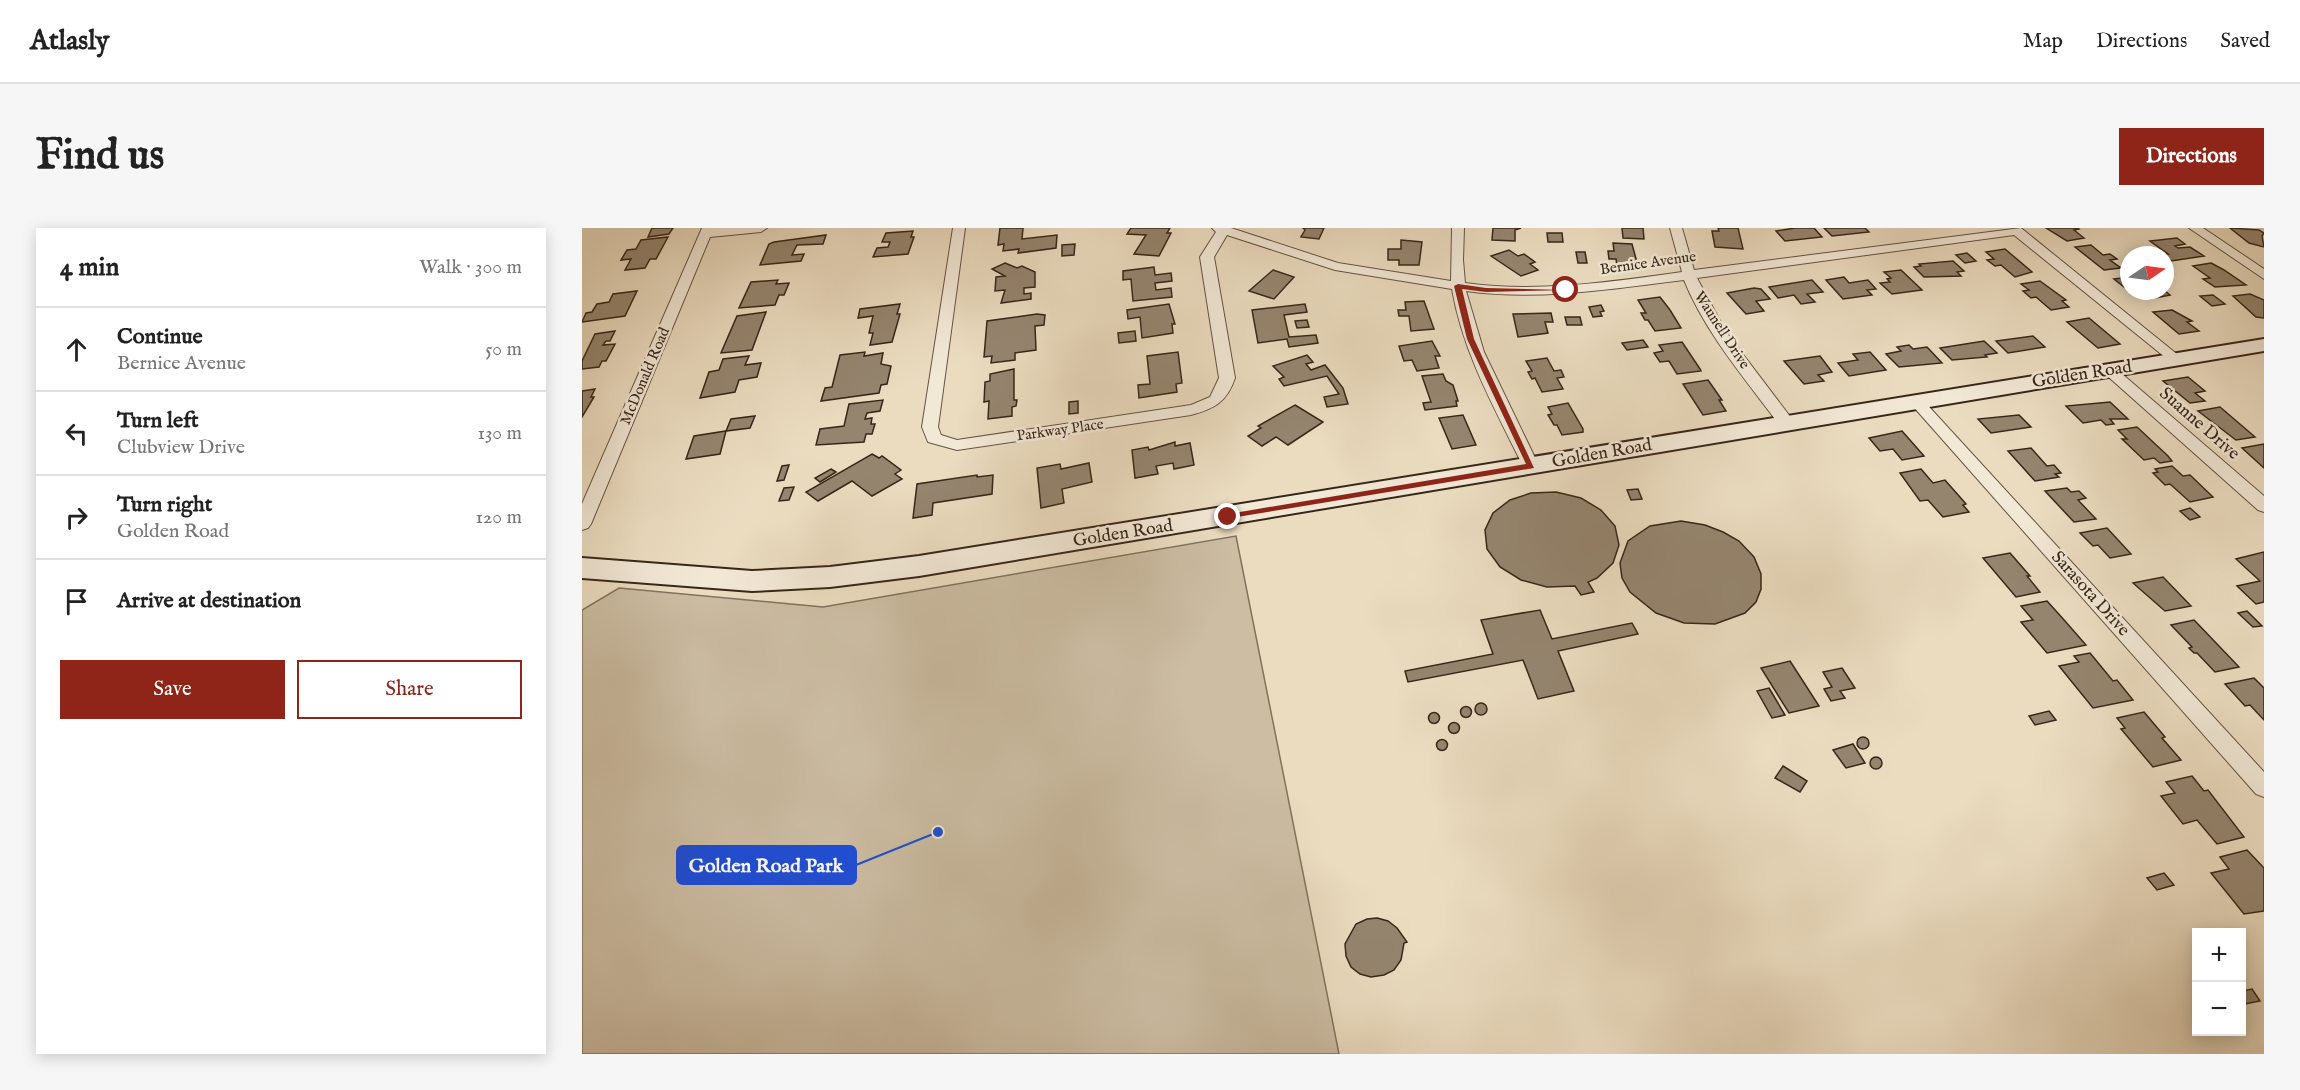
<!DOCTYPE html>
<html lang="en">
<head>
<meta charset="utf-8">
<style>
  :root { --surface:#fff; --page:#f6f6f6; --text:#222; --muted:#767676; --line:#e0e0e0; --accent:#8f2418 }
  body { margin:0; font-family:"IM FELL English",serif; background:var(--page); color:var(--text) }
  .controls { position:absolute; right:18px; bottom:18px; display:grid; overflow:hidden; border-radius:0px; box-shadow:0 3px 15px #0003 }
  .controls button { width:54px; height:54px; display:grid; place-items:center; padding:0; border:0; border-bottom:2px solid var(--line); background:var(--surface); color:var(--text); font:30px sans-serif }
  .compass { position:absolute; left:1538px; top:18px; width:54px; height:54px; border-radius:50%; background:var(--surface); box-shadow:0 3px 15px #0003; rotate:77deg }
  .stop { position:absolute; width:18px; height:18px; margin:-14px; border:4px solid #8f2418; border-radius:50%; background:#fff }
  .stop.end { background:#8f2418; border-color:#fff; box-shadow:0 2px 6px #0008 }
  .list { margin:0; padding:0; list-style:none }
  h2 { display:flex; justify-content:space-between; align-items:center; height:78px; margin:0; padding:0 24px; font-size:26px }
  h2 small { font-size:20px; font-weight:400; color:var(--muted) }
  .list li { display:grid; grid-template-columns:39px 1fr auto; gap:18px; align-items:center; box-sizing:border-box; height:84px; padding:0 24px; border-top:2px solid var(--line) }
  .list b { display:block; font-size:22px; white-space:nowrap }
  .list p { margin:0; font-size:20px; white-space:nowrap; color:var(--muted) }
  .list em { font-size:20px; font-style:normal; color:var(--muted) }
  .actions { display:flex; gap:12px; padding:18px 24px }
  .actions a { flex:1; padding:14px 0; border:2px solid var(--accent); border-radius:0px; text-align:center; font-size:21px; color:var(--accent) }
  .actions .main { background:var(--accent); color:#fff }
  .icon { flex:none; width:33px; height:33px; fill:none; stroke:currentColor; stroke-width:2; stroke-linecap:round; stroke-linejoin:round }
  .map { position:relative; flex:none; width:1682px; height:826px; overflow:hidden; border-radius:0px }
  header { display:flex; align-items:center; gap:36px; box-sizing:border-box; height:84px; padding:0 30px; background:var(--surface); border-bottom:2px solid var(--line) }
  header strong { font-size:28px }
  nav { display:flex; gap:33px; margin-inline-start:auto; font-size:21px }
  .intro { display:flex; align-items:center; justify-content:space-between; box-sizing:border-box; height:144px; padding:0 36px }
  h1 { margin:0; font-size:42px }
  .button { padding:15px 27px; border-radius:0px; background:var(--accent); color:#fff; font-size:21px; font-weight:700 }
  main { display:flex; gap:36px; padding:0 36px }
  aside { flex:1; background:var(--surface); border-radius:0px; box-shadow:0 3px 15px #0003 }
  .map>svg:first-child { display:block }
  .green { fill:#ccbda3; stroke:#82725e; stroke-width:1.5 }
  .building { fill:#95856f; stroke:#372718; stroke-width:1.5 }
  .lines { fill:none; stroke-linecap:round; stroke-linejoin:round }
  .street-casing { stroke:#645442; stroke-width:2 }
  .secondary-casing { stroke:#372718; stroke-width:4 }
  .street { fill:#f2e8d6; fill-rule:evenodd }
  .secondary { fill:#f2e8d6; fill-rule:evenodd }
  .route { fill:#8f2418 }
  .labels { text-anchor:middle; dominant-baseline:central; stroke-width:5; stroke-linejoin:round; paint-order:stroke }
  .far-street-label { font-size:15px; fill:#372718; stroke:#f2e8d6 }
  .street-label { font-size:18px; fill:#372718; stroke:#f2e8d6 }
  .leader { fill:none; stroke:#1d4ed8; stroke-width:2 }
  .callout-dot { fill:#1d4ed8; stroke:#f2e8d6; stroke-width:2 }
  .callout { fill:#1d4ed8; stroke:#1d4ed8; stroke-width:2 }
  .callout-label { font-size:20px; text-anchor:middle; font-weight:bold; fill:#fff }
</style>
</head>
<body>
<header>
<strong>Atlasly</strong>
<nav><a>Map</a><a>Directions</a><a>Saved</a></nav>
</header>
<div class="intro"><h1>Find us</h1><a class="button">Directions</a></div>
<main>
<aside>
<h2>4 min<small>Walk · 300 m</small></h2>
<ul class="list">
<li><svg class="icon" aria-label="ahead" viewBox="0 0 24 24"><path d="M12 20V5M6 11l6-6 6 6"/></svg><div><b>Continue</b><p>Bernice Avenue</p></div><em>50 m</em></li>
<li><svg class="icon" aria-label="left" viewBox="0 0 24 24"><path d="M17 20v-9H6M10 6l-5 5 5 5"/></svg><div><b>Turn left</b><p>Clubview Drive</p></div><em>130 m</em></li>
<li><svg class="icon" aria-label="right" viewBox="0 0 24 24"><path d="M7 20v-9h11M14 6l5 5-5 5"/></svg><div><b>Turn right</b><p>Golden Road</p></div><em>120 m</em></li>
<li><svg class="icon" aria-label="arrive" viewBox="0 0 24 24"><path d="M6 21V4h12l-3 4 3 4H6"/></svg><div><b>Arrive at destination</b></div></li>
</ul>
<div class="actions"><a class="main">Save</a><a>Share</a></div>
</aside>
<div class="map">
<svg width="1682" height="826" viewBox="0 0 1682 826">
  <rect width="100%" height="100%" fill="#ebdcc0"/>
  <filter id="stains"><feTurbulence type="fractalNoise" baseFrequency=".00333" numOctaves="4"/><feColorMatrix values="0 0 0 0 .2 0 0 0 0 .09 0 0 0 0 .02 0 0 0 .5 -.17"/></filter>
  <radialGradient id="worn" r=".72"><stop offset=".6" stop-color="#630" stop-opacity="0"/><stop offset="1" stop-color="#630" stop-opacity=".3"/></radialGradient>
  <!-- green -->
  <path class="green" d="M654,308L757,826H0V382L37,360L241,379Z"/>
  <!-- building -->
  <g class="building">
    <path d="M70,0H91L87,6L66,9Z"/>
    <path d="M418,0H441L440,11L475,7L474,20L436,25L437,21L421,23L422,16L416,17Z"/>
    <path d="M549,0H588L585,5H589L577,28L552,26L564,7L545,6Z"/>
    <path d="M721,0H742L737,11L719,9L723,2Z"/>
    <path d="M911,0H939L933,2V13L910,12Z"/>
    <path d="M1040,0H1061L1062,11L1041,10Z"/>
    <path d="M1136,0H1156L1161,21L1133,19L1130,3H1137Z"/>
    <path d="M1213,0H1232L1240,9L1203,13L1194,3Z"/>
    <path d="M1242,0H1283L1287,4L1250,8Z"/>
    <path d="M1464,0H1496L1497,1L1492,2L1502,10L1485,13Z"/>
    <path d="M1648,0L1677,2L1682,5L1680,8L1682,19L1667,15Z"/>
    <path d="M331,3L329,9H332L326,26L291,29L295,20L306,19L308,14H300L304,5Z"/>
    <path d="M965,5H980L981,14H966Z"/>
    <path d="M244,7L241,16L215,17L210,27L222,26L219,33L178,37L187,16L192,14Z"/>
    <path d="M86,9L74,31H68L63,40L43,42L49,31L39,32L45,22L54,21L59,12Z"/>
    <path d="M1595,10L1603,16L1593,18L1596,20L1608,19L1622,28L1589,33L1581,26H1586L1568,13Z"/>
    <path d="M819,12L840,14L837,37H817V32H806V21H819Z"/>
    <path d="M1031,15L1050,16L1056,38H1035L1034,31H1027L1026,23H1032Z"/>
    <path d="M493,16L492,27L480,28V17Z"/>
    <path d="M1509,17L1521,27L1528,26L1535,31L1528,32L1539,40L1522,42L1493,19Z"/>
    <path d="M1423,21L1450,44L1433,49L1419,37L1413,38L1405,32L1412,31L1404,24Z"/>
    <path d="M927,22L936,28L942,26L953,34L948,36L956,42L939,48L909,28Z"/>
    <path d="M994,24H1003L1005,35H996Z"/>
    <path d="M1385,25L1394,33L1383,35L1374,27Z"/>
    <path d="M1371,33L1382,43L1375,44L1379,48L1342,49L1332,39L1339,38L1337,36Z"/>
    <path d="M423,35L435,40L440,38L453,44V59L442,60V66L449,65V71L419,75L423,62L413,63L414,49L423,48L410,41Z"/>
    <path d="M1629,35L1642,42L1664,57L1633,59L1621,51L1628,50L1611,38Z"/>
    <path d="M572,39L573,47L589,45L590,53L573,55L574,62L589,60L590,69L551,73L549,51L541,52V43Z"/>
    <path d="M691,42L712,49L692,71L667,63Z"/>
    <path d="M1319,42L1340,62L1310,66L1298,55L1308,54L1305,51L1309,50L1302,44Z"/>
    <path d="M1262,49L1267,55L1286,52L1294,61L1285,62L1290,67L1261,71L1244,52Z"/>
    <path d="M1547,49L1546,62L1532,51Z"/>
    <path d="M196,52L194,56L207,55L202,67H197L193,77L157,80L169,54Z"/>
    <path d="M1230,52L1241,64L1225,66L1233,74L1219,76L1212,67L1196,70L1187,59Z"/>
    <path d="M1458,53L1484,72L1480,73L1487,79L1469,82L1454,69L1449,70L1441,63L1447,62L1439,56Z"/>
    <path d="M1172,60L1179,61L1188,71L1174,73L1182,83L1164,86L1145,65Z"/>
    <path d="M55,63L43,88L0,94L4,85L10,84L15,76L27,74L31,66Z"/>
    <path d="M1558,63H1583L1588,67L1568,71Z"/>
    <path d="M1668,66L1682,72V90L1674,89L1651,68Z"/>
    <path d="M1631,67L1643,76L1630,78L1618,68Z"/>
    <path d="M1078,69L1088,82L1099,100L1073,103L1066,92H1063L1059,85H1064L1056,72Z"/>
    <path d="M842,73L852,101L829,103L827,88H817L816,82H824L823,74Z"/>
    <path d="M318,76L315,86H318L310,114L288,117L291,105H287L291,88L276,90L278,81Z"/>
    <path d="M587,76L593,96H590L591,105L560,110L558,89L546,91L545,82Z"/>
    <path d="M723,76L725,84L702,87L707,109L734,107L736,115L707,119L705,111L676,115L670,82Z"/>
    <path d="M1019,77L1022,83L1018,84L1020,88L1011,89L1007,79Z"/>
    <path d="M1590,82L1610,93L1605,94L1617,103L1597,106L1571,84Z"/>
    <path d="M184,84L170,122L139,125L155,88Z"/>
    <path d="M969,85L971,94H963L966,105L936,109L931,86Z"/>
    <path d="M455,86L463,87L462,97L453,98L454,122L433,125V132L409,135L410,128L402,129L405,93Z"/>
    <path d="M983,89H998L1000,97H985Z"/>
    <path d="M1507,90L1538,116L1516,120L1485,94Z"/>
    <path d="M725,92L727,99L715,100L713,93Z"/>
    <path d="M33,103L28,113H24L21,117L33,116L24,133H20L17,139L0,141V133L13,106Z"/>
    <path d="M553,103L554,113L537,115L536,105Z"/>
    <path d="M1451,108L1463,119L1426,125L1414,113Z"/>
    <path d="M1061,112L1066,119L1045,122L1040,115Z"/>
    <path d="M850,113L858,128H853L857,140L835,143L830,132L822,133L817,118Z"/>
    <path d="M1402,113L1415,125L1403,127L1405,129L1370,132L1358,120Z"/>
    <path d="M1100,114L1118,141L1119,143L1095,146L1087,133L1078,134L1072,125L1081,123L1077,117Z"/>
    <path d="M1327,117L1331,121L1345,119L1360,135L1317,139L1304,126L1319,123L1315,119Z"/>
    <path d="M283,124L282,128L301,125L299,136L309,138L305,156L299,157L297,165L239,173L243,160L250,159L258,127Z"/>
    <path d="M596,124L600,155L594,156L595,164L557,170L556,157L568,156L565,128Z"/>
    <path d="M1288,124L1304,142L1267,148L1256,135L1276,132L1271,126Z"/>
    <path d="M725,127L731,134L724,136L729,142L743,137L761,160L766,176L745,179L742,169L757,166L745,148L702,158L697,151L702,149L691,138Z"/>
    <path d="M167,128L163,137L179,135L175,149L157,152L153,164L118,170L127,144L137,142L141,131Z"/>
    <path d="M1238,128L1250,144L1236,147L1242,153L1222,156L1202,133Z"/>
    <path d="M965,130L972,143L979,142L982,149L975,150L981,161L960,164L953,150L950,151L946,144L950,143L944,133Z"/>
    <path d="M432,141V172H435L434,178L430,179V188L406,191L407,173L402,174L403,154L408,153V146Z"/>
    <path d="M861,146L864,153L871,157L876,173H874L875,178L843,182L841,175L849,174L840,148Z"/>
    <path d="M1606,149L1623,163L1613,165L1623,173L1608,175L1581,153Z"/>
    <path d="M1126,152L1140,172H1137L1144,183L1121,187L1101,156Z"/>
    <path d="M13,161L9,169H12L0,189V163Z"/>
    <path d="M301,172L298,183L285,185L283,191L290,190L289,196H293L290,206H284L282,214L234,217L238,201L262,198L267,176Z"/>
    <path d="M496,173V185L487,186V174Z"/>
    <path d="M1528,174L1546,191H1528L1532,196L1524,197L1519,192L1501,195L1484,178Z"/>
    <path d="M986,175L1001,201V204L980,207L975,197H972L966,187L970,186L966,179Z"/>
    <path d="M713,177L741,194L706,217L694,209L680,218L666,208L679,200L676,198Z"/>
    <path d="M1638,179L1673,209L1654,212L1616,183Z"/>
    <path d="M881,187L894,217L870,221L857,190Z"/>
    <path d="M1437,187L1449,199L1409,205L1396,191Z"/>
    <path d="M173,188L168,200L144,203L149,191Z"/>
    <path d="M1555,199L1586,228L1590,233L1578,235L1572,230L1562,232L1540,211H1545L1536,202Z"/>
    <path d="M144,203L138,226L104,231L112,208Z"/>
    <path d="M1320,203L1342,228L1320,232L1311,221L1298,223L1287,210Z"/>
    <path d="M593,214V218L608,215L612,237L592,241L591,235L574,238L576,246L553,250L550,222L566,219L567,222Z"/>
    <path d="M1682,216V240L1660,220Z"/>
    <path d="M1449,220L1465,238L1472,237L1479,245L1473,246L1477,249L1453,253L1426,223Z"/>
    <path d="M290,226L297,230L300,228L319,242L313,246L320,251L290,268L270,253L236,273L224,264Z"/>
    <path d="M507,235L510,254L480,261L482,275L459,280L455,240L478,236L479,241Z"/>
    <path d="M207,237L202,252L195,253L200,238Z"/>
    <path d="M1590,238L1601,248L1608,247L1631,269L1608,274L1588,256L1583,257L1571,245L1576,244L1573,241Z"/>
    <path d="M249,241L254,244L238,254L233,250Z"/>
    <path d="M1339,241L1351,255L1363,252L1384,276L1381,277L1387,284L1361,289L1346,272L1338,273L1318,245Z"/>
    <path d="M395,247V249L411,247L410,266L351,275L350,287L331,290L335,256Z"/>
    <path d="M212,259L207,272L197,273L202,260Z"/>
    <path d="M1485,260L1489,264L1497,263L1504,270L1496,272L1514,291L1492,294L1463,263Z"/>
    <path d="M1056,261L1060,271L1049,272L1045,262Z"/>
    <path d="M974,264L999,270L1019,282L1033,298L1037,317L1031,335L1015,350L1006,354L1012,364L999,367L993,358L965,359L939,352L918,339L905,321L903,302L911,285L928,272L949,265Z"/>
    <path d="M1608,280L1618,289L1608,292L1598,283Z"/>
    <path d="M1099,293L1123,297L1141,304L1157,313L1172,329L1179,346V361L1174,374L1163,385L1133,396L1102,395L1074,385L1048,364L1040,350L1038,335L1046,313L1068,298Z"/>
    <path d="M1525,300L1549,326L1528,330L1516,317L1511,318L1498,305Z"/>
    <path d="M1682,324V374L1674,376L1655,358L1678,353L1654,331Z"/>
    <path d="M1428,325L1448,348H1445L1458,364L1434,369L1401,330Z"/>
    <path d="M1581,349L1609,378L1583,383L1551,355Z"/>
    <path d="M1465,373L1483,393L1504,417L1465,425L1439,394L1451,392L1439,378Z"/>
    <path d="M958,382L970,411L1050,395L1056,406L976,423L992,463L956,471L941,432L826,454L823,443L911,426L899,392Z"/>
    <path d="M1665,383L1680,398L1671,399L1656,385Z"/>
    <path d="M1612,392L1614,394L1657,439L1633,444L1615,425H1612L1607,420L1610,419L1589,397Z"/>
    <path d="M1508,425L1531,453L1535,452L1551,472L1511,480L1477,438L1497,434L1492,428Z"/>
    <path d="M1208,433L1237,478L1207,485L1179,440Z"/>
    <path d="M1260,440L1273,460L1258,463L1263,470L1249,473L1242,461L1250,459L1241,444Z"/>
    <path d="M1672,450L1682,460V492L1668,477L1663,478L1643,456Z"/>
    <path d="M1187,460L1203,487L1190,490L1175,463Z"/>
    <circle cx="899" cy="481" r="6"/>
    <circle cx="884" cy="484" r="5.5"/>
    <path d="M1467,483L1474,492L1453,497L1447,488Z"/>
    <path d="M1562,484L1583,509L1580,510L1599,532L1571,539L1539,501L1543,500L1535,490Z"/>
    <circle cx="852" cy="490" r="5.5"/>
    <circle cx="872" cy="500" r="5.5"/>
    <circle cx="1281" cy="515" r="6"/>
    <circle cx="860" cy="517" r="5.5"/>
    <path d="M1271,516L1283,535L1264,540L1251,522Z"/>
    <circle cx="1294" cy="535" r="6"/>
    <path d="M1201,538L1225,553L1218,564L1193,550Z"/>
    <path d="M1610,548L1622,563L1626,562L1662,609L1635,616L1615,592L1601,596L1579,568L1593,565L1584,554Z"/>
    <path d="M1665,622L1682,640V683L1662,686L1629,645L1647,641L1638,629Z"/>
    <path d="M1582,645L1592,657L1575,662L1565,650Z"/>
    <path d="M795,690L806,693L815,700L825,714L822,715L819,732L812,742L802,747L789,749L778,746L769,739L764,728L763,716L774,696L785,691Z"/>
    <path d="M1670,761L1678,773L1662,776L1660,763Z"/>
  </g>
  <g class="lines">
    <defs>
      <g id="street">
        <path d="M120,0H185L179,4L128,9L9,296L6,300L0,302V276Z"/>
        <path d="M371,0H383L356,199L359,207L375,212L609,177L628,169L637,150L618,29L634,4L630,0H649L756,35L869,53L870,0H882L881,32L883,55C955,65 1028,54 1100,44L1088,0H1100L1112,42L1439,0L1601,131L1599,134H1589L1432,7L1115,50L1144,104L1213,195L1205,200L1199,199C1164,152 1124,106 1102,52C1030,61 956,73 884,63L902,124L957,238L949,244L941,238C913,181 881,125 870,61L753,42L645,7L632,29L653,150C645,174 632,181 609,187L375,222L346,214L340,199Z"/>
        <path d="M1607,0H1621L1682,41V51Z"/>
        <path d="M1527,137L1532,139L1682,268V284L1676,282L1522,145L1519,142Z"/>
        <path d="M1334,168L1339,170L1682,544V569L1674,566L1329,176L1326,173Z"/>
      </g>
      <path id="secondary" d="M1682,111V123L337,348L248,359L170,363L0,350V330L170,343L248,339L337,328Z"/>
    </defs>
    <!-- street casing -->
    <use href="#street" class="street-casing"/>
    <!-- secondary casing -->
    <use href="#secondary" class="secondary-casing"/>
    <!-- street -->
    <use href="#street" class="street"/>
    <!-- secondary -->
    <use href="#secondary" class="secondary"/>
  </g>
  <!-- route -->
  <path class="route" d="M876,56L904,60L987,62L904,64L880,61L892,111L952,240L643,291V287L646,286L944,236L885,111L872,58Z"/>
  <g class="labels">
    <!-- far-street labels -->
    <g class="far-street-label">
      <text transform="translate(1066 35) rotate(-8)">Bernice Avenue</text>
      <text transform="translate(1140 102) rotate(57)">Waunell Drive</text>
      <text transform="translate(63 148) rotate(-67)">McDonald Road</text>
      <text transform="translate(478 202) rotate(-8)">Parkway Place</text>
    </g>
    <!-- street labels -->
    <g class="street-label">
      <text transform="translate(1500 147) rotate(-9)">Golden Road</text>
      <text transform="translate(1617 196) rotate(41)">Suanne Drive</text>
      <text transform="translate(1020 226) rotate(-10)">Golden Road</text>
      <text transform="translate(541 306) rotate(-9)">Golden Road</text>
      <text transform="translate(1508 366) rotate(48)">Sarasota Drive</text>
    </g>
  </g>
  <!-- callouts -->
  <path class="leader" d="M356 604L274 637"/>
  <circle class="callout-dot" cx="356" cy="604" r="6"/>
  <rect class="callout" x="95" y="618" width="179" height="38" rx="6"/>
  <g class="callout-label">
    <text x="184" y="644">Golden Road Park</text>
  </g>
  <rect width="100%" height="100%" filter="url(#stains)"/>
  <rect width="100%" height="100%" fill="url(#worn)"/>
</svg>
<div class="controls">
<button>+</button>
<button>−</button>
</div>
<svg class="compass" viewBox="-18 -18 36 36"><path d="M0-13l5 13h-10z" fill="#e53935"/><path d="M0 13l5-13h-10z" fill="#767676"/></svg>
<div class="stop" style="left:984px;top:62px"></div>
<div class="stop end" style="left:646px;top:289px"></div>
</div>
</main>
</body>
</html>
